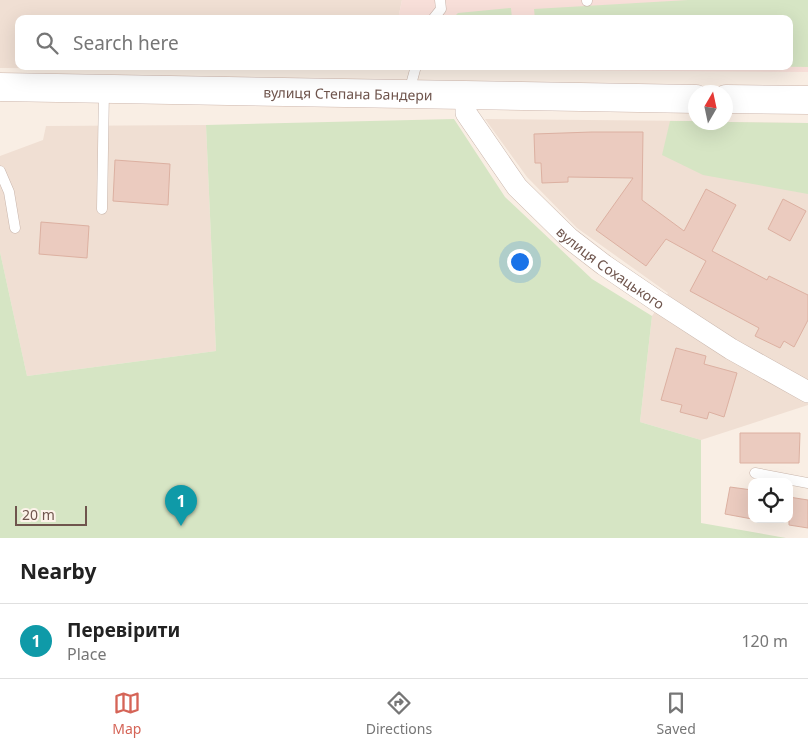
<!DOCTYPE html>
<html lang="en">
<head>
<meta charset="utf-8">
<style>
  :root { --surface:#fff; --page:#f2f2f2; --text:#222; --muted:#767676; --line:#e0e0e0; --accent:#d56457 }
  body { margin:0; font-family:"Noto Sans",sans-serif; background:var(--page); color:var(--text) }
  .controls { position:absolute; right:15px; bottom:15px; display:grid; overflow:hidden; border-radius:10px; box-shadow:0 5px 20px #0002 }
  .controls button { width:45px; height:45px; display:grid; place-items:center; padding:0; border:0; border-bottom:1px solid var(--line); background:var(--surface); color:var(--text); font:25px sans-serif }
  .compass { position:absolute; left:688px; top:85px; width:45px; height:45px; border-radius:50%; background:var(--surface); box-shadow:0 5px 20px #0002; rotate:9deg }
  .scale { position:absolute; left:15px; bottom:12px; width:72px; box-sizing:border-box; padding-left:5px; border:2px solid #6f554d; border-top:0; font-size:14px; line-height:18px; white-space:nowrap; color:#6f554d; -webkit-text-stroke:4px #fdf3ea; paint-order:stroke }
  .you { position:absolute; left:519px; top:261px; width:18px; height:18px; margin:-12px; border:4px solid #fff; border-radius:50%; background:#1a73e8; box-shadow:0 0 0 8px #1a73e833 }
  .badge { display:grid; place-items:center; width:32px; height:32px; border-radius:50%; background:var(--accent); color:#fff; font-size:16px; font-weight:700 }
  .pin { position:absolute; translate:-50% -41px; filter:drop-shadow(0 1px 2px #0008) }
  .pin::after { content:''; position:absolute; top:26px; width:18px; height:15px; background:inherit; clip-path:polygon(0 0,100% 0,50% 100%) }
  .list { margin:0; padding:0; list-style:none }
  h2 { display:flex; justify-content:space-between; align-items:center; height:65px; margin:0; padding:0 20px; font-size:21px }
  h2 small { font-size:16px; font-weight:400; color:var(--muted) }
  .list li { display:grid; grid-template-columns:32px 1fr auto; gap:15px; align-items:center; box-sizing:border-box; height:75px; padding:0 20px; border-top:1px solid var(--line) }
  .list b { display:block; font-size:19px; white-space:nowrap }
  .list p { margin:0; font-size:16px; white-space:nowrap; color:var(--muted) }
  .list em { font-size:16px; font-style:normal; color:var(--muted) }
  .icon { flex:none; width:28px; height:28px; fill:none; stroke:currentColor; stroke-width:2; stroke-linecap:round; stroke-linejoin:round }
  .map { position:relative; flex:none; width:808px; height:538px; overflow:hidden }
  .search { position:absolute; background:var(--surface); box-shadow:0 5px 20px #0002; left:15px; right:15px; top:15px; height:55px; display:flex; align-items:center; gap:12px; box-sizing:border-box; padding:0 18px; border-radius:10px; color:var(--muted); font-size:19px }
  .sheet { height:140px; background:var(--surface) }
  nav { display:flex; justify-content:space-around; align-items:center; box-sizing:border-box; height:70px; border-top:1px solid var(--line); background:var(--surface); font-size:14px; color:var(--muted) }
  nav a { display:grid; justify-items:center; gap:2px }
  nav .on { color:var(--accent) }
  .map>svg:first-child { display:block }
  .residential { fill:#f0dfd3 }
  .commercial { fill:#f8dfd9 }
  .green { fill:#d6e5c4 }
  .building { fill:#ebcbbf; stroke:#dcb0a1 }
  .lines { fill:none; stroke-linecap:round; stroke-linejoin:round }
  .service-casing { stroke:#c9b6ac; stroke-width:11 }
  .minor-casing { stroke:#c9b6ac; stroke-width:22 }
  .secondary-casing { stroke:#ceb7ad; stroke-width:29 }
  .service { stroke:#fff; stroke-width:10 }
  .minor { stroke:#fff; stroke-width:21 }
  .secondary { stroke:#fff; stroke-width:28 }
  .labels { text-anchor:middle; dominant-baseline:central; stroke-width:4; stroke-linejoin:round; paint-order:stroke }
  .street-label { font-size:14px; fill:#6f554d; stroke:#fdf3ea }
</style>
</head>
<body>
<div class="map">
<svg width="808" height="538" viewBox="0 0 808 538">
  <rect width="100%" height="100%" fill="#f9eee4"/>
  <!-- residential -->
  <g class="residential">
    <path d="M0,0H402L398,19H19V66H390L389,69L0,68Z"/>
    <path d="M485,119L695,121L696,122H726L808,123V405L701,440L640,422L652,316L668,293L577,228L527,177Z"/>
    <path d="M206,125L216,351L27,376L0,252V156L43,140L46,126Z"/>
  </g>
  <!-- commercial -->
  <path class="commercial" d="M402,0H808V72L389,69L390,66H789V19H398Z"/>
  <!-- green -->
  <g class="green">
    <path d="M688,0H808V67L748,66H789V19H535L534,9Z"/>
    <path d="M511,8L512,19H452L458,13Z"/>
    <path d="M454,119L505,197L592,279L652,316L640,422L701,440V523L786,538H0V252L27,376L216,351L206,125Z"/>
    <path d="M670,121H695L696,122H726L808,123V194L703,175L662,155Z"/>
  </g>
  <!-- building -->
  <g class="building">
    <path d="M592,132H643L642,200L684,231L706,189L736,205L712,251L767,280L769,276L808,295V320L794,347L784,341L780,348L755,336L759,328L690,291L706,261L666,239L646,266L596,230L633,178L568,177V182L542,183L541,163H535L534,134Z"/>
    <path d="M115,160L170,164L168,205L113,201Z"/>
    <path d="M783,199L806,211L790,241L768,229Z"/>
    <path d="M41,222L89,226L87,258L39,254Z"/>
    <path d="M676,348L706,356L704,364L737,373L724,417L709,412L707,419L680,412L682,405L661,400Z"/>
    <path d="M740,433H800L799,463H740Z"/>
    <path d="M730,487L752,490V519L725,514Z"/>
    <path d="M789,497L808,500V528L789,525Z"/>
  </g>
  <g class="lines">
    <defs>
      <g id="service">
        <path d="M587,0V1"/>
        <path d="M433,19L441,9L440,0"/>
        <path d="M409,92L416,66"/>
        <path d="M0,171L9,192L15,228"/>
        <path d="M102,209L104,90"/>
        <path d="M755,473L808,483"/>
      </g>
      <g id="minor">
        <path id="s1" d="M466,95V113L517,187L569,238L604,265L657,301L731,349L808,392"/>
      </g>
      <g id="secondary">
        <path id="s2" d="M0,87L696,99"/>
        <path d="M726,99L808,100"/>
      </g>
    </defs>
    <!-- service casing -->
    <use href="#service" class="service-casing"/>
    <!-- minor casing -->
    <use href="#minor" class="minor-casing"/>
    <!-- secondary casing -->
    <use href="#secondary" class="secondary-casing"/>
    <!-- service -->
    <use href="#service" class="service"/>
    <!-- minor -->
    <use href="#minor" class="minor"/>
    <!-- secondary -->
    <use href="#secondary" class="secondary"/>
  </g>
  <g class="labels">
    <!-- street labels -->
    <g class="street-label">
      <text stroke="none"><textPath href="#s2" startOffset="348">вулиця Степана Бандери</textPath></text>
      <text stroke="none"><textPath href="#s1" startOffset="232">вулиця Сохацького</textPath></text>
    </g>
  </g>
</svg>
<div class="controls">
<button><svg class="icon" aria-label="locate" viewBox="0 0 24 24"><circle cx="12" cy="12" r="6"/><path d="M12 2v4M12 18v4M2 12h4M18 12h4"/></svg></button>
</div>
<svg class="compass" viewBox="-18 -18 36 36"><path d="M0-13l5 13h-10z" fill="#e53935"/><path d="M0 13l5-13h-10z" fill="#767676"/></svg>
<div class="scale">20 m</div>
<div class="you"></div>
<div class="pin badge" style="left:181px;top:526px;background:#0f9aa8">1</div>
<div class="search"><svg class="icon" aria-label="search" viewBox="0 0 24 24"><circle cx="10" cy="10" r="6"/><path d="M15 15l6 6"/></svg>Search here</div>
</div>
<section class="sheet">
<h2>Nearby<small></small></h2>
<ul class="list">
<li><span class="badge" style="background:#0f9aa8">1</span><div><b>Перевірити</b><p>Place</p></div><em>120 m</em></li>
</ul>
</section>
<nav>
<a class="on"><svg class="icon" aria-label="map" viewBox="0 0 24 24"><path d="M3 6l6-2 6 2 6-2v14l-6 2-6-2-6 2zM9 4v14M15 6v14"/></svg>Map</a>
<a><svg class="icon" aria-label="directions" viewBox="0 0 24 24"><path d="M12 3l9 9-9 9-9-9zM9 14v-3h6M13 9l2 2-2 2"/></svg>Directions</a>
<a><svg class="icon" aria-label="saved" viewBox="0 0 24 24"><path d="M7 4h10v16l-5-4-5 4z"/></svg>Saved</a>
</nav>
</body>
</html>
